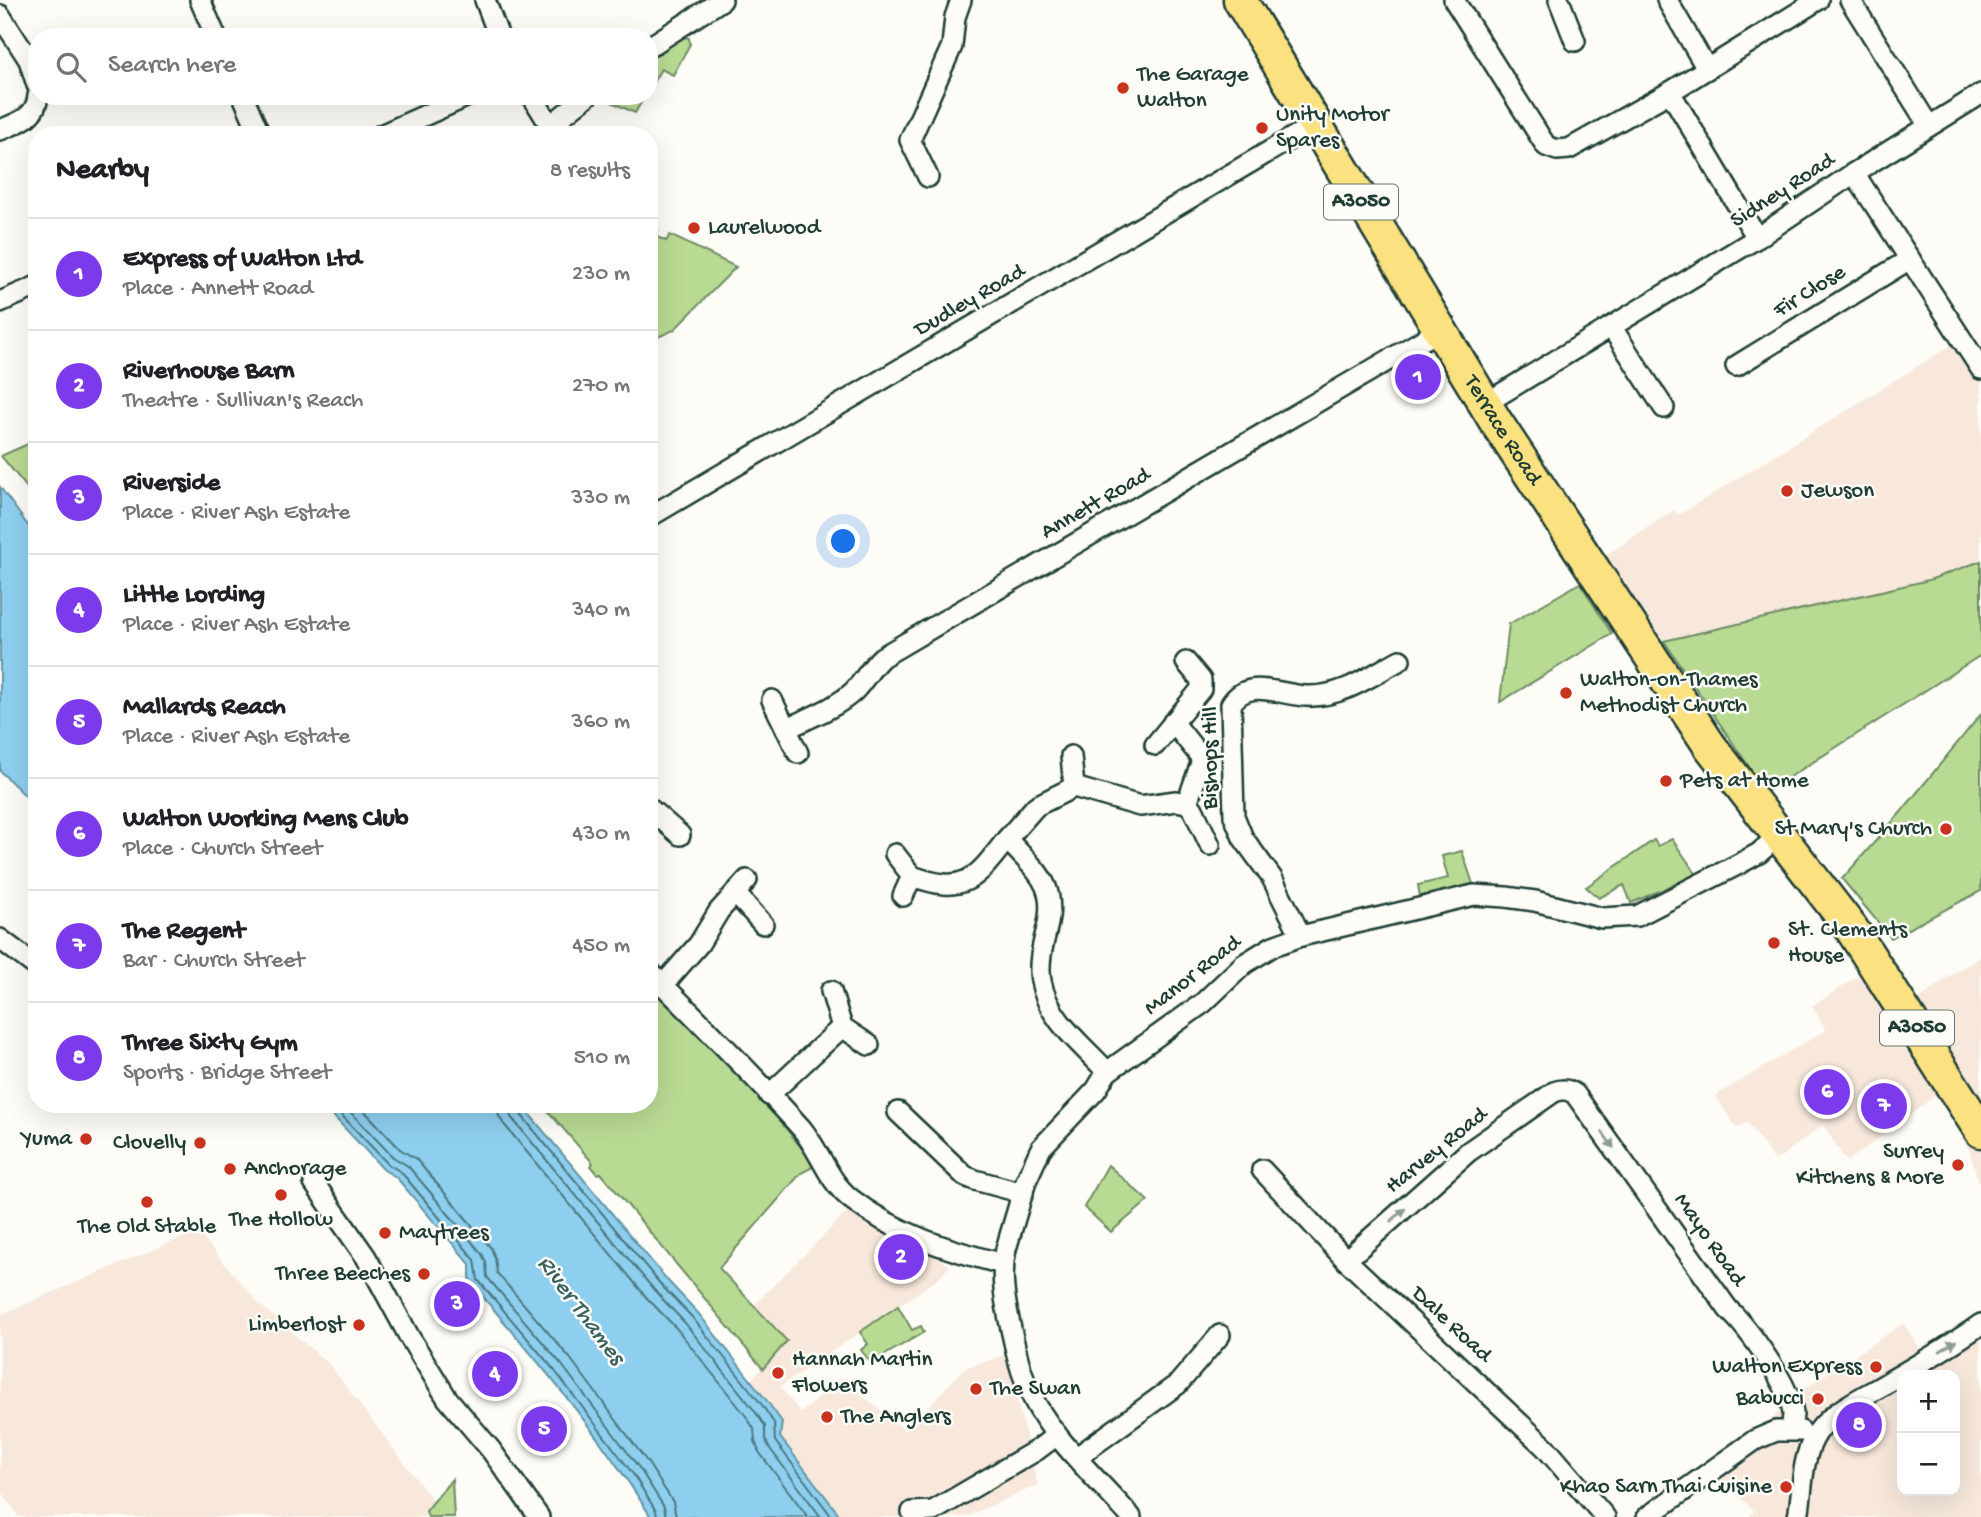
<!DOCTYPE html>
<html lang="en">
<head>
<meta charset="utf-8">
<style>
  :root { --surface:#fff; --page:#f2f2f2; --text:#202124; --muted:#757577; --line:#e0e0e0; --accent:#7c3aed }
  body { margin:0; font-family:"Gochi Hand",sans-serif; background:var(--page); color:var(--text) }
  .controls { position:absolute; right:21px; bottom:21px; display:grid; overflow:hidden; border-radius:14px; box-shadow:0 7px 28px #0002 }
  .controls button { width:63px; height:63px; display:grid; place-items:center; padding:0; border:0; border-bottom:2px solid var(--line); background:var(--surface); color:var(--text); font:35px sans-serif }
  .you { position:absolute; left:844px; top:542px; width:24px; height:24px; margin:-18px; border:5px solid #fff; border-radius:50%; background:#1a73e8; box-shadow:0 0 0 10px #1a73e833 }
  .badge { display:grid; place-items:center; width:46px; height:46px; border-radius:50%; background:var(--accent); color:#fff; font-size:23px; font-weight:700 }
  .pin { position:absolute; translate:-50% -50%; border:4px solid #fff; box-shadow:0 2px 7px #0006 }
  .list { margin:0; padding:0; list-style:none }
  h2 { display:flex; justify-content:space-between; align-items:center; height:91px; margin:0; padding:0 28px; font-size:30px }
  h2 small { font-size:23px; font-weight:400; color:var(--muted) }
  .list li { display:grid; grid-template-columns:46px 1fr auto; gap:21px; align-items:center; box-sizing:border-box; height:112px; padding:0 28px; border-top:2px solid var(--line) }
  .list b { display:block; font-size:26px; white-space:nowrap }
  .list p { margin:0; font-size:23px; white-space:nowrap; color:var(--muted) }
  .list em { font-size:23px; font-style:normal; color:var(--muted) }
  .icon { flex:none; width:38px; height:38px; fill:none; stroke:currentColor; stroke-width:2; stroke-linecap:round; stroke-linejoin:round }
  .map { position:relative; flex:none; width:1981px; height:1517px; overflow:hidden }
  .search { position:absolute; background:var(--surface); box-shadow:0 7px 28px #0002; left:28px; top:28px; width:630px; height:77px; display:flex; align-items:center; gap:18px; box-sizing:border-box; padding:0 24px; border-radius:28px; color:var(--muted); font-size:26px }
  .panel { position:absolute; background:var(--surface); box-shadow:0 7px 28px #0002; left:28px; top:126px; width:630px; height:987px; border-radius:28px }
  .map>svg:first-child { display:block }
  .built { fill:#f7e8db; fill-rule:evenodd }
  .green { fill:#b9da93; stroke:#6c8c64; stroke-width:2 }
  .water { fill:#8ecfef; stroke:#6295a4; stroke-width:2 }
  .lines { fill:none; stroke-linecap:round; stroke-linejoin:round }
  .shore { stroke:#4b777f; stroke-width:2 }
  .street-casing { stroke:#1f3d34; stroke-width:24 }
  .primary-casing { stroke:#1f3d34; stroke-width:37 }
  .street { stroke:#fdfcf7; stroke-width:19 }
  .primary { stroke:#fbe180; stroke-width:32 }
  .oneway { fill:#8e9c96 }
  .poi-dot { fill:#c8321e; stroke:#fdfcf7; stroke-width:2.5 }
  .labels { text-anchor:middle; dominant-baseline:central; stroke-width:5; stroke-linejoin:round; paint-order:stroke }
  .shield { fill:#fdfcf7; stroke:#62766e; stroke-width:2 }
  .shield-label { font-size:21px; font-weight:bold; fill:#1f3d34 }
  .poi-label { font-size:23px; fill:#1f3d34; stroke:#fdfcf7; text-anchor:start }
  .street-label { font-size:23px; fill:#1f3d34; stroke:#fdfcf7 }
  .water-label { font-size:24px; font-style:italic; fill:#3b6263; stroke:#fdfcf7 }
</style>
</head>
<body>
<div class="map">
<svg width="1981" height="1517" viewBox="0 0 1981 1517">
  <rect width="100%" height="100%" fill="#fdfcf7"/>
  <filter id="ink" filterUnits="userSpaceOnUse"><feTurbulence type="fractalNoise" baseFrequency=".0143" numOctaves="2"/><feDisplacementMap in="SourceGraphic" scale="14" xChannelSelector="R" yChannelSelector="G"/><feConvolveMatrix kernelMatrix="1 2 1 2 8 2 1 2 1" color-interpolation-filters="sRGB"/></filter>
  <g filter="url(#ink)">
    <!-- built -->
    <g class="built">
      <path d="M1961,339L1981,369V561L1929,580L1664,641L1606,555L1674,510L1679,515Z"/>
      <path d="M1981,956V1189L1969,1150L1939,1093L1847,1162L1823,1125L1775,1161L1747,1122L1737,1128L1715,1096L1826,1030L1812,1006L1863,973L1910,1007L1945,979Z"/>
      <path d="M855,1204L950,1266L938,1279L780,1387L801,1413L841,1378L906,1431L964,1368L1006,1355L1038,1485L966,1517H841L780,1437L751,1380L787,1341L754,1305Z"/>
      <path d="M197,1231L260,1305L329,1364L434,1502L426,1511L428,1517H19L0,1489V1315Z"/>
      <path d="M1981,1310V1517H1749L1754,1511L1713,1471L1751,1444L1791,1397L1904,1323L1921,1351L1965,1324ZM1902,1375H1955V1491H1902Z"/>
    </g>
    <!-- green -->
    <g class="green">
      <path d="M679,36L689,38L690,44L673,75L661,69L649,89V57Z"/>
      <path d="M599,96H645L635,113Z"/>
      <path d="M649,226L658,230L655,236L666,241L670,235L736,267L674,330L649,341Z"/>
      <path d="M37,440V500L1,456Z"/>
      <path d="M1981,561V655L1766,792L1664,641L1929,580Z"/>
      <path d="M1580,583L1612,634L1500,702L1509,624Z"/>
      <path d="M1981,714V891L1891,938L1842,879L1902,811Z"/>
      <path d="M1672,839L1697,875L1631,903L1624,885L1599,898L1586,887L1654,840L1658,846Z"/>
      <path d="M1462,851L1473,884L1420,897L1418,885L1448,878L1442,856Z"/>
      <path d="M649,978L760,1095L813,1163L811,1168L801,1173L719,1268L787,1341L763,1369L601,1173L598,1174L591,1166L593,1163L542,1104H649Z"/>
      <path d="M1108,1165L1148,1201L1111,1232L1084,1207Z"/>
      <path d="M898,1306L912,1330L921,1326L924,1332L871,1363L861,1350L868,1344L860,1332Z"/>
      <path d="M452,1479L454,1517H428L426,1511Z"/>
    </g>
    <!-- water -->
    <g class="water">
      <path d="M0,487L37,538V807L0,771Z"/>
      <path d="M322,1104H521L668,1281L698,1313L767,1401L782,1422L780,1437L841,1517H651C599,1433 535,1357 470,1282V1264L396,1177L384,1170Z"/>
    </g>
    <g class="lines">
      <!-- shore -->
      <g class="shore">
        <path d="M331,1104L388,1164L401,1172L475,1260L478,1280L555,1371L633,1474L656,1511L657,1517"/>
        <path d="M343,1104L393,1157L408,1166L482,1254L486,1262L487,1277L562,1365L640,1469L664,1507L666,1517"/>
        <path d="M358,1104L400,1149L416,1159L491,1248L495,1258L497,1273L570,1358L648,1463L673,1502L676,1517"/>
        <path d="M497,1104L498,1114L503,1123L647,1298L677,1329L746,1416L754,1429L755,1441L759,1452L808,1517"/>
        <path d="M507,1104L511,1117L655,1291L685,1323L754,1410L765,1426V1438L768,1446L821,1517"/>
        <path d="M516,1104L518,1111L662,1286L692,1317L762,1405L774,1423L775,1441L832,1517"/>
      </g>
      <defs>
        <g id="street">
          <path d="M200,0L216,37"/>
          <path d="M485,0L499,37"/>
          <path d="M1454,0L1546,146L1557,150L1569,149L1670,92L1818,0"/>
          <path d="M1559,0L1575,41"/>
          <path d="M1667,0L1707,69"/>
          <path d="M1850,0L1929,126"/>
          <path d="M0,15L29,60L37,85"/>
          <path d="M649,47L722,0"/>
          <path d="M1670,92L1757,238"/>
          <path d="M243,96L260,135"/>
          <path d="M532,96L556,135"/>
          <path d="M551,125L587,96"/>
          <path d="M0,130C17,123 36,118 38,96"/>
          <path d="M381,135L468,96"/>
          <path d="M1854,173L1981,369"/>
          <path d="M928,177L910,140L952,46L955,17L961,0"/>
          <path d="M0,302L37,286"/>
          <path d="M1612,328L1664,408"/>
          <path d="M1736,366L1910,259"/>
          <path d="M1486,403L1757,238L1854,173L1981,94"/>
          <path d="M649,517L1314,125"/>
          <path d="M772,700L798,753"/>
          <path d="M1173,722L1200,756L1201,763L1187,803"/>
          <path d="M786,729C808,718 836,708 854,691C864,681 871,667 882,657L1440,330"/>
          <path d="M1155,745L1201,689V680L1186,662"/>
          <path d="M1071,756L1074,787"/>
          <path d="M649,808L680,835"/>
          <path d="M1007,839L1036,806L1074,787L1140,806L1176,801L1187,803L1193,809L1210,845"/>
          <path d="M895,854L912,876"/>
          <path d="M735,893L763,924"/>
          <path d="M903,896L912,876C965,895 975,880 1007,839C1037,873 1059,884 1046,932C1042,948 1038,964 1041,981C1048,1020 1082,1044 1107,1072"/>
          <path d="M1301,936L1272,878L1243,838L1234,816L1231,704C1248,677 1279,695 1306,696C1341,698 1370,676 1400,660"/>
          <path d="M0,939L37,967"/>
          <path d="M649,971C701,1023 754,1075 802,1129C820,1151 828,1181 851,1199C896,1234 948,1250 1003,1264"/>
          <path d="M663,985L699,944L719,911L747,880"/>
          <path d="M831,991L842,1027L869,1045"/>
          <path d="M769,1095L842,1027"/>
          <path d="M898,1112L965,1176L975,1180L1023,1193"/>
          <path d="M1262,1170L1346,1260L1545,1447L1605,1517"/>
          <path d="M314,1183L366,1257L410,1338L447,1398L491,1450L539,1517"/>
          <path d="M1346,1260L1468,1152L1554,1092C1562,1089 1568,1089 1575,1094L1728,1309C1748,1328 1790,1385 1793,1413C1793,1418 1792,1424 1791,1430"/>
          <path d="M1077,1457L1178,1384L1220,1335"/>
          <path d="M912,1512L933,1511L1037,1450L1057,1435"/>
          <path d="M1131,1517C1101,1483 1050,1436 1032,1396C1021,1375 1016,1352 1011,1329C1005,1302 1000,1276 1006,1249L1026,1181L1041,1148L1096,1090L1107,1072L1203,1003L1244,964L1273,946L1301,936L1474,895L1506,897L1535,901L1602,918L1637,916L1739,864L1759,853L1778,836"/>
          <path d="M1647,1517L1755,1440L1776,1431H1801"/>
          <path d="M1798,1517C1803,1491 1801,1462 1814,1438C1828,1411 1865,1397 1890,1381C1921,1363 1952,1345 1981,1324"/>
        </g>
        <g id="primary">
          <path id="s1" d="M1240,0L1496,422L1710,746L1851,928L1981,1131"/>
        </g>
      </defs>
      <!-- street casing -->
      <use href="#street" class="street-casing"/>
      <!-- primary casing -->
      <use href="#primary" class="primary-casing"/>
      <!-- street -->
      <use href="#street" class="street"/>
      <!-- primary -->
      <use href="#primary" class="primary"/>
    </g>
    <!-- one-way arrows -->
    <defs><path id="oneway-solid" d="M-6-.8H1V-3.2L6.5 0L1 3.2V.8H-6Z" transform="scale(1.75)"/></defs>
    <g class="oneway">
      <use href="#oneway-solid" transform="translate(1608 1140) rotate(55)"/>
      <use href="#oneway-solid" transform="translate(1398 1215) rotate(-42)"/>
      <use href="#oneway-solid" transform="translate(1948 1346) rotate(-33)"/>
    </g>
  </g>
  <!-- markers -->
  <g class="poi-dot">
    <circle cx="1123" cy="88" r="7"/>
    <circle cx="1262" cy="128" r="7"/>
    <circle cx="694" cy="228" r="7"/>
    <circle cx="1787" cy="491" r="7"/>
    <circle cx="1566" cy="693" r="7"/>
    <circle cx="1666" cy="781" r="7"/>
    <circle cx="1946" cy="829" r="7"/>
    <circle cx="1774" cy="943" r="7"/>
    <circle cx="86" cy="1139" r="7"/>
    <circle cx="200" cy="1143" r="7"/>
    <circle cx="1958" cy="1165" r="7"/>
    <circle cx="230" cy="1169" r="7"/>
    <circle cx="281" cy="1195" r="7"/>
    <circle cx="147" cy="1202" r="7"/>
    <circle cx="385" cy="1233" r="7"/>
    <circle cx="424" cy="1274" r="7"/>
    <circle cx="359" cy="1325" r="7"/>
    <circle cx="1876" cy="1367" r="7"/>
    <circle cx="778" cy="1373" r="7"/>
    <circle cx="976" cy="1389" r="7"/>
    <circle cx="1818" cy="1399" r="7"/>
    <circle cx="827" cy="1417" r="7"/>
    <circle cx="1786" cy="1487" r="7"/>
  </g>
  <g class="labels">
    <!-- shield labels -->
    <g class="shield">
      <rect x="1324" y="184.5" width="74" height="35" rx="5"/>
      <rect x="1880" y="1010.5" width="74" height="35" rx="5"/>
    </g>
    <g class="shield-label">
      <text x="1361" y="202">A3050</text>
      <text x="1917" y="1028">A3050</text>
    </g>
    <!-- poi labels -->
    <g class="poi-label">
      <text x="1137" y="75">The Garage<tspan x="1137" dy="26">Walton</tspan></text>
      <text x="1276" y="115">Unity Motor<tspan x="1276" dy="26">Spares</tspan></text>
      <text x="708" y="228">Laurelwood</text>
      <text x="1801" y="491">Jewson</text>
      <text x="1580" y="680">Walton-on-Thames<tspan x="1580" dy="26">Methodist Church</tspan></text>
      <text x="1680" y="781">Pets at Home</text>
      <text x="1932" y="829" text-anchor="end">St Mary's Church</text>
      <text x="1788" y="930">St. Clements<tspan x="1788" dy="26">House</tspan></text>
      <text x="72" y="1139" text-anchor="end">Yuma</text>
      <text x="186" y="1143" text-anchor="end">Clovelly</text>
      <text x="1944" y="1152" text-anchor="end">Surrey<tspan x="1944" dy="26">Kitchens &amp; More</tspan></text>
      <text x="244" y="1169">Anchorage</text>
      <text x="281" y="1220" text-anchor="middle">The Hollow</text>
      <text x="147" y="1227" text-anchor="middle">The Old Stable</text>
      <text x="399" y="1233">Maytrees</text>
      <text x="410" y="1274" text-anchor="end">Three Beeches</text>
      <text x="345" y="1325" text-anchor="end">Limberlost</text>
      <text x="792" y="1360">Hannah Martin<tspan x="792" dy="26">Flowers</tspan></text>
      <text x="1862" y="1367" text-anchor="end">Walton Express</text>
      <text x="990" y="1389">The Swan</text>
      <text x="1804" y="1399" text-anchor="end">Babucci</text>
      <text x="841" y="1417">The Anglers</text>
      <text x="1772" y="1487" text-anchor="end">Khao Sarn Thai Cuisine</text>
    </g>
    <!-- street labels -->
    <g class="street-label">
      <text transform="translate(1783 191) rotate(-33)">Sidney Road</text>
      <text transform="translate(1810 292) rotate(-32)">Fir Close</text>
      <text transform="translate(970 301) rotate(-30)">Dudley Road</text>
      <text stroke="none"><textPath href="#s1" startOffset="504">Terrace Road</textPath></text>
      <text transform="translate(1096 504) rotate(-30)">Annett Road</text>
      <text transform="translate(1211 758) rotate(-90)">Bishops Hill</text>
      <text transform="translate(1193 976) rotate(-38)">Manor Road</text>
      <text transform="translate(1437 1151) rotate(-39)">Harvey Road</text>
      <text transform="translate(1709 1240) rotate(55)">Mayo Road</text>
      <text transform="translate(1451 1325) rotate(43)">Dale Road</text>
    </g>
    <!-- water labels -->
    <g class="water-label">
      <text transform="translate(580 1311) rotate(53)">River Thames</text>
    </g>
  </g>
</svg>
<div class="controls">
<button>+</button>
<button>−</button>
</div>
<div class="you"></div>
<div class="pin badge" style="left:1418px;top:377px">1</div>
<div class="pin badge" style="left:901px;top:1257px">2</div>
<div class="pin badge" style="left:457px;top:1304px">3</div>
<div class="pin badge" style="left:495px;top:1374px">4</div>
<div class="pin badge" style="left:544px;top:1429px">5</div>
<div class="pin badge" style="left:1827px;top:1092px">6</div>
<div class="pin badge" style="left:1884px;top:1106px">7</div>
<div class="pin badge" style="left:1859px;top:1425px">8</div>
<div class="search"><svg class="icon" aria-label="search" viewBox="0 0 24 24"><circle cx="10" cy="10" r="6"/><path d="M15 15l6 6"/></svg>Search here</div>
<section class="panel">
<h2>Nearby<small>8 results</small></h2>
<ul class="list">
<li><span class="badge">1</span><div><b>Express of Walton Ltd</b><p>Place · Annett Road</p></div><em>230 m</em></li>
<li><span class="badge">2</span><div><b>Riverhouse Barn</b><p>Theatre · Sullivan's Reach</p></div><em>270 m</em></li>
<li><span class="badge">3</span><div><b>Riverside</b><p>Place · River Ash Estate</p></div><em>330 m</em></li>
<li><span class="badge">4</span><div><b>Little Lording</b><p>Place · River Ash Estate</p></div><em>340 m</em></li>
<li><span class="badge">5</span><div><b>Mallards Reach</b><p>Place · River Ash Estate</p></div><em>360 m</em></li>
<li><span class="badge">6</span><div><b>Walton Working Mens Club</b><p>Place · Church Street</p></div><em>430 m</em></li>
<li><span class="badge">7</span><div><b>The Regent</b><p>Bar · Church Street</p></div><em>450 m</em></li>
<li><span class="badge">8</span><div><b>Three Sixty Gym</b><p>Sports · Bridge Street</p></div><em>510 m</em></li>
</ul>
</section>
</div>
</body>
</html>
